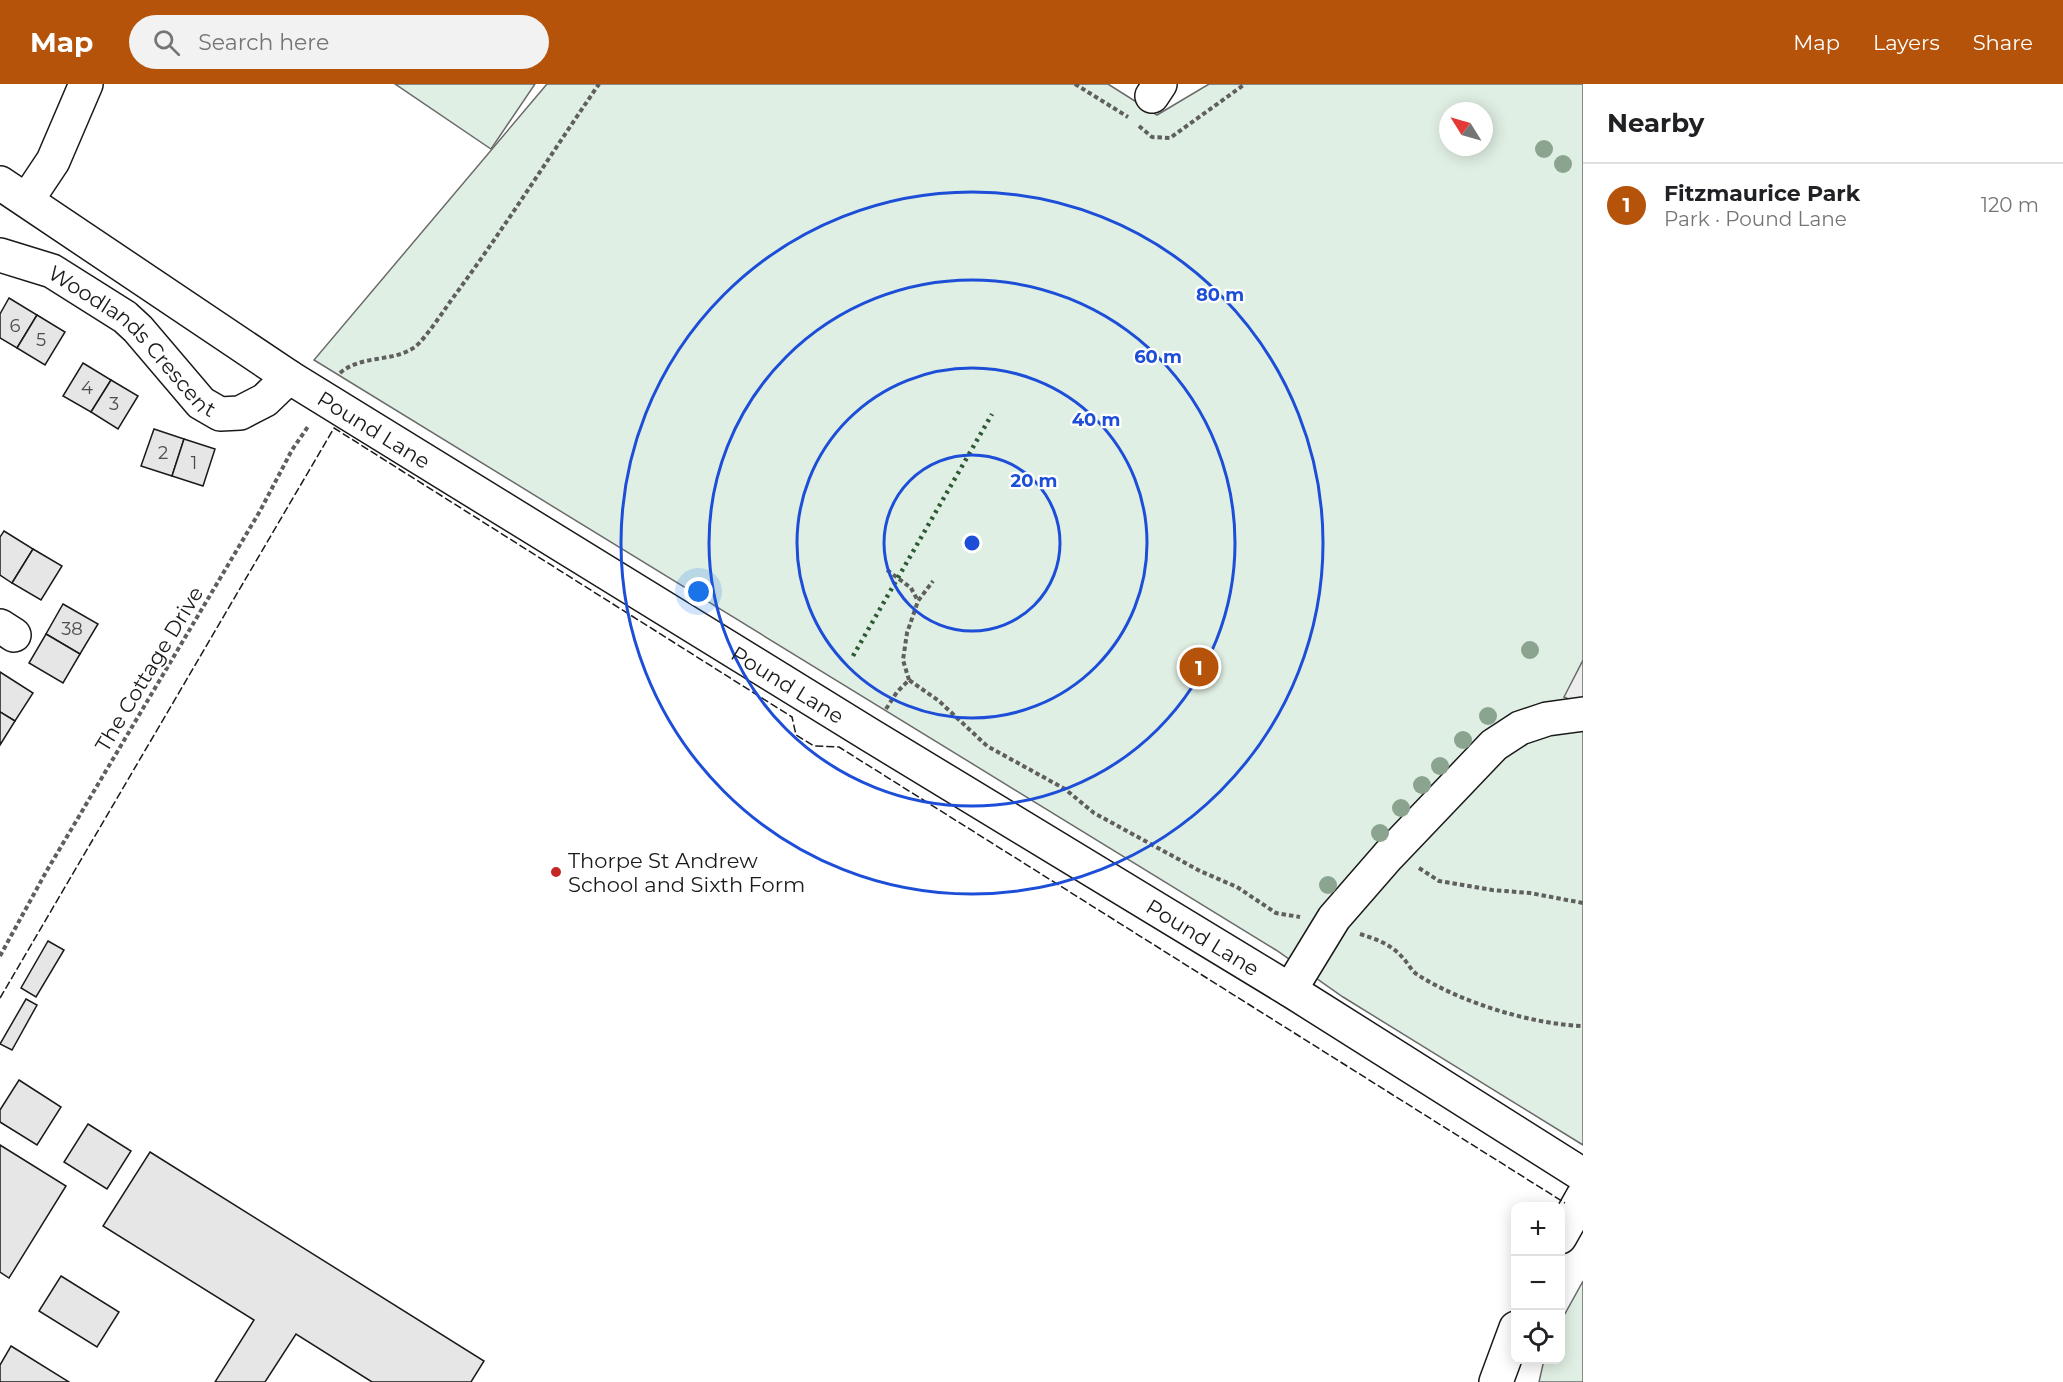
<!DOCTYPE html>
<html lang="en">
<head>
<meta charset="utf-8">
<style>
  :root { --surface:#fff; --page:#f2f2f2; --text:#202124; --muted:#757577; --line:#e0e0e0; --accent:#b45309 }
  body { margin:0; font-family:Montserrat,sans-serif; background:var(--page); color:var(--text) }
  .controls { position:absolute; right:18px; bottom:18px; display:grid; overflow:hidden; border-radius:12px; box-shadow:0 3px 15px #0003 }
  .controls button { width:54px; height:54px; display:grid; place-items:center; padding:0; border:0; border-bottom:2px solid var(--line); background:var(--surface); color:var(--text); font:30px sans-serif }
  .compass { position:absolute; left:1439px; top:18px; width:54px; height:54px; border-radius:50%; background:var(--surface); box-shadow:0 3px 15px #0003; rotate:307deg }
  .you { position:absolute; left:699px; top:508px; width:21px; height:21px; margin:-15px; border:4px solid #fff; border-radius:50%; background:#1a73e8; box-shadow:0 0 0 9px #1a73e833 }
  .badge { display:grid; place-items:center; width:39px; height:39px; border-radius:50%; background:var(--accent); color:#fff; font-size:20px; font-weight:700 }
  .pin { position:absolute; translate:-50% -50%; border:3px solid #fff; box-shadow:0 2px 6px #0006 }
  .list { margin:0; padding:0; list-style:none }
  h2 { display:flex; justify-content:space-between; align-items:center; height:78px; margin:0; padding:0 24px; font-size:26px }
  h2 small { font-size:20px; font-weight:400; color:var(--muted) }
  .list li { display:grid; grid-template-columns:39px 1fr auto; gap:18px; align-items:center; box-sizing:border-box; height:84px; padding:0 24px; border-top:2px solid var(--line) }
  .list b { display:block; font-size:22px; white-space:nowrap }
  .list p { margin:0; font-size:20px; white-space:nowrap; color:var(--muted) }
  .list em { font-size:20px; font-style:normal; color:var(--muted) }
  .icon { flex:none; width:33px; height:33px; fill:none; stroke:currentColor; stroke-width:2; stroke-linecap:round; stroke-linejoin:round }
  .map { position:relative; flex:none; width:1583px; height:1298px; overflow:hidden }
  header { display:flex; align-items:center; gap:36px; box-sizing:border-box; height:84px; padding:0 30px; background:var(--accent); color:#fff }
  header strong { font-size:28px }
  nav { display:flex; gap:33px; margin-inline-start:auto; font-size:21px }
  .search { width:420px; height:54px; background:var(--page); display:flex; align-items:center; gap:15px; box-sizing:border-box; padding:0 21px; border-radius:33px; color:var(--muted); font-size:22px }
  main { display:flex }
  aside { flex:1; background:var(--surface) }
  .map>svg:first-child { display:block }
  .green { fill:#e0efe3; stroke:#6a6a6a; stroke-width:1.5; fill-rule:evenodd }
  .parking { fill:#ededed; stroke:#6a6a6a; stroke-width:1.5 }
  .building { fill:#e6e6e6; stroke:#1a1a1a; stroke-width:1.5 }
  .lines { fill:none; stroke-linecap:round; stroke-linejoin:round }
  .minor-casing { stroke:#1a1a1a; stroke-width:36 }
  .path { stroke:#5f5f5f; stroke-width:4; stroke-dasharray:4.5 3; stroke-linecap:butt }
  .minor { stroke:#fff; stroke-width:33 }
  .hedge { stroke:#2b5a34; stroke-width:4.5; stroke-dasharray:3 4.5; stroke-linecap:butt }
  .fence { stroke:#1a1a1a; stroke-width:1.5; stroke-dasharray:8 3; stroke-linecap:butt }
  .tree { fill:#8aa48f }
  .ring { fill:none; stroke:#1d4ed8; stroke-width:3 }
  .poi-dot { fill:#c62828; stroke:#fff; stroke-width:2 }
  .labels { text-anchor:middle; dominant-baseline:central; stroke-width:4.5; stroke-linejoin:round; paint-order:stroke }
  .number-label { font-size:18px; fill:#4d4d4d }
  .street-label { font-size:21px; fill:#1a1a1a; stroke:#fff }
  .poi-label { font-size:21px; fill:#1a1a1a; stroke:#fff; text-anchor:start }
  .centre { fill:#1d4ed8; stroke:#fff; stroke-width:3 }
  .ring-label { font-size:18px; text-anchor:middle; font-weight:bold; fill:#1d4ed8; stroke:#fff; stroke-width:4.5; stroke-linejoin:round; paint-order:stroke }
</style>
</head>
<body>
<header>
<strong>Map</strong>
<div class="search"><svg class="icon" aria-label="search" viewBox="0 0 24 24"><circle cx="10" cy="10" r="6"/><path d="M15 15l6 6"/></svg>Search here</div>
<nav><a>Map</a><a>Layers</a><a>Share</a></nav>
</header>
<main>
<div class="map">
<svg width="1583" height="1298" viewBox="0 0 1583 1298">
  <rect width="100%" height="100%" fill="#fff"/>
  <!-- green -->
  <g class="green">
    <path d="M395,0H535L491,65Z"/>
    <path d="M547,0H1108L1157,31L1209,0H1583V1061L1343,913L1276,866L314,276ZM1448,27H1484V63H1448Z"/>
    <path d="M1583,1197V1298H1539L1544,1276H1560L1561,1237Z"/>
  </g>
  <!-- parking -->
  <path class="parking" d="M1583,576V621L1564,613Z"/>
  <!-- building -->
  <g class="building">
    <path d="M9,214L37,231L17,264L0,254V230Z"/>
    <path d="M37,231L65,248L45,281L17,264Z"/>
    <path d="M83,279L111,296L91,328L63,312Z"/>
    <path d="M111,296L138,312L118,345L91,328Z"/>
    <path d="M154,345L184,355L172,392L141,382Z"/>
    <path d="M184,355L215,365L203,402L172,392Z"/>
    <path d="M4,447L33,465L12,499L0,491V453Z"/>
    <path d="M33,465L62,482L41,516L12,499Z"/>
    <path d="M63,520L98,540L80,570L46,550Z"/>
    <path d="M46,550L80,570L63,599L29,579Z"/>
    <path d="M0,588L33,609L15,637L0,628Z"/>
    <path d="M0,628L15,637L0,661Z"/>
    <path d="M48,857L64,866L36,913L21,904Z"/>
    <path d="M26,915L37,921L12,966L0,960Z"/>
    <path d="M19,996L61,1023L37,1061L0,1038V1026Z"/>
    <path d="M88,1040L131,1067L107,1105L64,1078Z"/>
    <path d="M0,1061L66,1102L9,1194L0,1188Z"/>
    <path d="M150,1068L484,1277L471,1298H372L296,1250L265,1298H215L254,1236L103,1142Z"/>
    <path d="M61,1192L119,1228L97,1263L39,1227Z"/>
    <path d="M11,1262L69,1298H0V1281Z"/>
  </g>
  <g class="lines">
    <defs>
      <g id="minor">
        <path d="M1152,12L1160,0"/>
        <path id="s1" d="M0,99L289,293L870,651L1290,906L1583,1091"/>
        <path d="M27,116L53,77L86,0"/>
        <path id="s2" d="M0,171L52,187L125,233L138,245L201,319L220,330L240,329L265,316L289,293"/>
        <path d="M0,542L14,551"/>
        <path d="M1290,906L1334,834L1388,772L1494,661L1520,644L1547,635L1583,630"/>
        <path d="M1560,1153L1583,1112"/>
        <path d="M1496,1298L1516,1244"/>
      </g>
    </defs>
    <!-- minor casing -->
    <use href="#minor" class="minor-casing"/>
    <!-- path -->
    <g class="path">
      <path d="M1075,0L1128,33"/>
      <path d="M1139,42L1152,53L1170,54L1245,0"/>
      <path d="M340,289C362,270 394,279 416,262C426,254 446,223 455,211C505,143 551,70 599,0"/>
      <path d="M887,486L911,504L918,517"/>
      <path d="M909,596L903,576L907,549L918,517L933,497"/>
      <path d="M886,625L897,608L909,596L939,617L987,662L1065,705L1094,729L1200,787L1237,803L1276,829L1300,833"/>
      <path d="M1419,784L1439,797L1492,806L1530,809L1583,819"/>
      <path d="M1360,850C1376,855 1391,860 1403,874C1408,879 1411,887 1418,891C1462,919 1531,940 1583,942"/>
      <path d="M0,872L46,788L260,427L292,366L309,341"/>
    </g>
    <!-- minor -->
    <use href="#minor" class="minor"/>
    <!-- hedge -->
    <path class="hedge" d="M853,572L992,330"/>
    <!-- fence -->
    <path class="fence" d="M0,914L334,344L792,633L796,651L814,662L839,663L1565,1119"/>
  </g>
  <!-- trees -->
  <g class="tree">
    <circle cx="1544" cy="65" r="9"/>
    <circle cx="1563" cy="80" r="9"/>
    <circle cx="1530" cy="566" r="9"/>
    <circle cx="1488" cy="632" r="9"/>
    <circle cx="1463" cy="656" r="9"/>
    <circle cx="1440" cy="682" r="9"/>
    <circle cx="1422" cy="701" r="9"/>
    <circle cx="1401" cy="724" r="9"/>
    <circle cx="1380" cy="749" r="9"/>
    <circle cx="1328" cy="801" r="9"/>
  </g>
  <!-- distance rings -->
  <g class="ring">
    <circle cx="972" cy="459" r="88"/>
    <circle cx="972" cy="459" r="175"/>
    <circle cx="972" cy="459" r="263"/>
    <circle cx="972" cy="459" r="351"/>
  </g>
  <!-- markers -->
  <circle class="poi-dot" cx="556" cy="788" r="6"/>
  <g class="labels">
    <!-- number labels -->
    <g class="number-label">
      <text x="15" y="242">6</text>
      <text x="41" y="256">5</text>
      <text x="87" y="304">4</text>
      <text x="114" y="320">3</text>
      <text x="163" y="369">2</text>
      <text x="194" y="379">1</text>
      <text x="72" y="545">38</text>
    </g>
    <!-- street labels -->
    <g class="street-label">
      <text stroke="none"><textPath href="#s2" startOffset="162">Woodlands Crescent</textPath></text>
      <text stroke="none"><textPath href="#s1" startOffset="448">Pound Lane</textPath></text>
      <text transform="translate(149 585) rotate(-59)">The Cottage Drive</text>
      <text stroke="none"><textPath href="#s1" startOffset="934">Pound Lane</textPath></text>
      <text stroke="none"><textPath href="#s1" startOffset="1420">Pound Lane</textPath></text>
    </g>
    <!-- poi labels -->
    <g class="poi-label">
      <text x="568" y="776">Thorpe St Andrew<tspan x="568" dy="24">School and Sixth Form</tspan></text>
    </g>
  </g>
  <circle cx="972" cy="459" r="9" class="centre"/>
  <g class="ring-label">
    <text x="1220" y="217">80 m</text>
    <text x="1158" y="279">60 m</text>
    <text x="1096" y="342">40 m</text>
    <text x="1034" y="403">20 m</text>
  </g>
</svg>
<div class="controls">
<button>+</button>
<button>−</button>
<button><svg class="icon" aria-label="locate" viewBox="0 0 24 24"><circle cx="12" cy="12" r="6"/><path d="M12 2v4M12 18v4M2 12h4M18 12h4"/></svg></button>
</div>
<svg class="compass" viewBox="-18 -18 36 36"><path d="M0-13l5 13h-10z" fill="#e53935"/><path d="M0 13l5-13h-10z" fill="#757577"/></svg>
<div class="you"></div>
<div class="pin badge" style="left:1199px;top:583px">1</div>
</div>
<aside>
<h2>Nearby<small></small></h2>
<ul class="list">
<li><span class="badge">1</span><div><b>Fitzmaurice Park</b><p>Park · Pound Lane</p></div><em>120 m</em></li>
</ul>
</aside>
</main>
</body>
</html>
